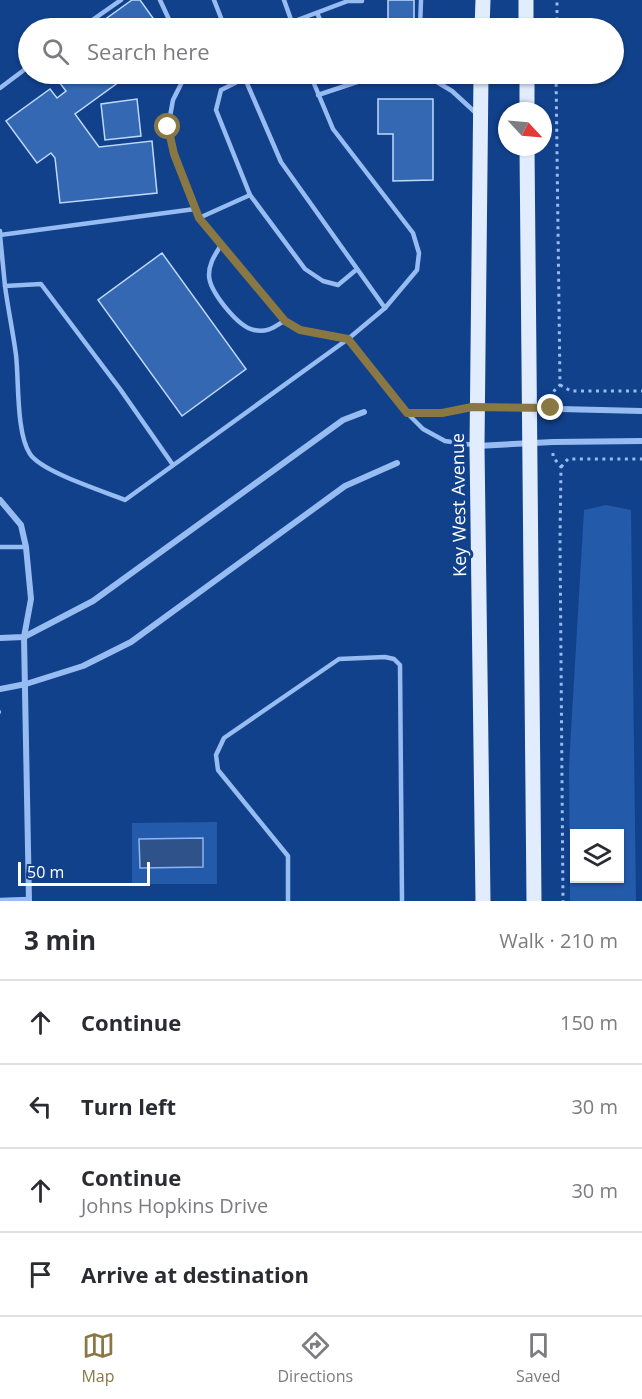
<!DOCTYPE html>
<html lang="en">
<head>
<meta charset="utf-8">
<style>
  :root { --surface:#fff; --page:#f2f2f3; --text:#2b2b33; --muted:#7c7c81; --line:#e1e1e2; --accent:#8a7844 }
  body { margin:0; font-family:"Open Sans",sans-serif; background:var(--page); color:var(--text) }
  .controls { position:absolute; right:18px; bottom:18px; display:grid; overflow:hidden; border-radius:0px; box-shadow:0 2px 4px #0004 }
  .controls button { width:54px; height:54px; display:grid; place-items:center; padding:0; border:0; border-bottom:2px solid var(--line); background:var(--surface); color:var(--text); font:30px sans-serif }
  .compass { position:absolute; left:498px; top:102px; width:54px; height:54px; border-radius:50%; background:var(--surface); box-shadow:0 2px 4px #0004; rotate:116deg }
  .scale { position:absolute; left:18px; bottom:15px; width:132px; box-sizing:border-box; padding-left:6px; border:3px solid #fff; border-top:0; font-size:16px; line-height:21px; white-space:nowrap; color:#fff; -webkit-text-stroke:4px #11418b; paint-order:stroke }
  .stop { position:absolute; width:18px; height:18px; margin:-14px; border:4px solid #8a7844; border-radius:50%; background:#fff }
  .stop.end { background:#8a7844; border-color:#fff; box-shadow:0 2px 6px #0008 }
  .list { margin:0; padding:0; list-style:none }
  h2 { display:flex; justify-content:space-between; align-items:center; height:78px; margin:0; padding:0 24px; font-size:26px }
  h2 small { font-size:20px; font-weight:400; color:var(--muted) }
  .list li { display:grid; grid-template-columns:39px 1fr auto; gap:18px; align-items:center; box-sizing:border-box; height:84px; padding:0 24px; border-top:2px solid var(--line) }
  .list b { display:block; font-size:22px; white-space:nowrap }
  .list p { margin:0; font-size:20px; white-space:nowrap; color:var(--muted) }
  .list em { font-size:20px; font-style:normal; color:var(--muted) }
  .icon { flex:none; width:33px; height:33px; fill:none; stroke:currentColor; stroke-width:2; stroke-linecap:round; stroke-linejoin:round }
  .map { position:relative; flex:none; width:642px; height:901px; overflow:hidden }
  .search { position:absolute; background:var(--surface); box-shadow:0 2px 4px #0004; left:18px; right:18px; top:18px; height:66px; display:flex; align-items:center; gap:15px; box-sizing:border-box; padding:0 21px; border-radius:33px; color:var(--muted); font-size:22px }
  .sheet { height:414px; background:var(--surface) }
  nav { display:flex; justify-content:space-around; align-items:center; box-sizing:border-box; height:84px; border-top:2px solid var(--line); background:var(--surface); font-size:16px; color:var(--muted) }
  nav a { display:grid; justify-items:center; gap:3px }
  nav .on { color:var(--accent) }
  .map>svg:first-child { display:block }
  .green { fill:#235aaa; fill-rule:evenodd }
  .water { fill:#2f528a; stroke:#89b6f5; stroke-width:1.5 }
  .building { fill:#3468b2; stroke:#bed8fd; stroke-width:1.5 }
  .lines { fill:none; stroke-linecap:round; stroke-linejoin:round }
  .path { stroke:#97bcf1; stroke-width:3; stroke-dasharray:3 4.5; stroke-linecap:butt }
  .lane { stroke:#97bcf1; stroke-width:4.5 }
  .street { stroke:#97bcf1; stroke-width:6 }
  .primary { stroke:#e2ecff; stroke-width:15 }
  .route { stroke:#8a7844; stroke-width:8 }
  .labels { text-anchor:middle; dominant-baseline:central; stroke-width:6; stroke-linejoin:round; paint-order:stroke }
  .street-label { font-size:18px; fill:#fff; stroke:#11418b }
</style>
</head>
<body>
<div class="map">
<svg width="642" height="901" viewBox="0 0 642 901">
  <rect width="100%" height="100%" fill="#11418b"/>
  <!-- green -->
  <g class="green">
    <path d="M606,505L631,510L636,901H570L569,766L584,510ZM574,834H620V878H574Z"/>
    <path d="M217,822V884H132V823Z"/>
  </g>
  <!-- water -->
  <path class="water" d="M203,838V867L140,868L139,839Z"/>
  <!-- building -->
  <g class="building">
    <path d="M132,0H140L158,25L154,28H93Z"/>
    <rect x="388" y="0" width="26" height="28"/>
    <path d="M53,74H130L75,114L99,147L152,141L157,193L60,203L55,158L51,153L37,163L6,121L50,89L57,98L66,91Z"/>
    <path d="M137,99L141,136L105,140L101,104Z"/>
    <path d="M378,99H433V180L393,181V134H378Z"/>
    <path d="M162,253L246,369L182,416L98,300Z"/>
  </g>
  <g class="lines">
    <!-- path -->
    <g class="path">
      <path d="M557,28V0"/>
      <path d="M560,385L571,391H642"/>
      <path d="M551,398V394L560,385L556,74"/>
      <path d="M553,453V457L561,467L560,538L563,901"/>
      <path d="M561,467L568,459H642"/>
      <path d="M0,712H1"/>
    </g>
    <!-- lane -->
    <g class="lane">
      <path d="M160,0L173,28"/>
      <path d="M214,0L225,28"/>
      <path d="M284,0L294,28"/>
      <path d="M317,13L324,28"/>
      <path d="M292,22L348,1H362"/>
      <path d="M81,28L121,0"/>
      <path d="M420,28L421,0"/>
      <path d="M186,74L173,100L168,127L174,154L199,218L284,321L300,329L348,339L407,413L423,429L445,441L473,445"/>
      <path d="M243,74L281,162L385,308"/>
      <path d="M440,74L432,79L452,91L477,114"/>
      <path d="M245,78L221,90L216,110L250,195"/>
      <path d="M0,88L28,67"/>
      <path d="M318,95L360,81L432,79"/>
      <path d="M199,218L250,195L305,269L323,281L338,285L356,270"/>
      <path d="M0,231V235L195,209"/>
      <path d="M0,235L5,286"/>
      <path d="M221,245C215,255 209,263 209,275C209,291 238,327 254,330C267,333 274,327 284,321"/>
      <path d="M407,413H442L475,407"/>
      <path d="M173,465L120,389L41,284L5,286C8,309 13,332 16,355C19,380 16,433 30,454C42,472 103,491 125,500L348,339L385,308L417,270L419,253L413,233L333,129L310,74"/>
      <path d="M0,547H26"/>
      <path d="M0,900L29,899"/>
      <path d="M288,901V856L218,770L216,755L224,738L339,659L385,657L394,659L400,665L402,901"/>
    </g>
    <!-- street -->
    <g class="street">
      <path d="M478,407L642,411"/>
      <path d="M477,446L553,442L642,441"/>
      <path d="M0,500L21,525L26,547L31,599L24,637L29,901"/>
      <path d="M0,638L24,637L93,601L343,420L364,412"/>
      <path d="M0,689L26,684L83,666L131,642L345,486L397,463"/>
    </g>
    <!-- primary -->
    <g class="primary">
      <path d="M526,0V28"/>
      <path d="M482,28L483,0"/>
      <path d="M481,74L477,446L483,901"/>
      <path d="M527,74V111"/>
      <path d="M527,147L534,901"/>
    </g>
  </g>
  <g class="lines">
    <!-- route -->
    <path class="route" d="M168,127L174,154L199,218L285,321L300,330L348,339L407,413H442L472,407L551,408"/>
  </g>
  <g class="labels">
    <!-- street labels -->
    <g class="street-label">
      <text transform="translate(458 505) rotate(-91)">Key West Avenue</text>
    </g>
  </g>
</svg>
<div class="controls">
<button><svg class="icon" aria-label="layers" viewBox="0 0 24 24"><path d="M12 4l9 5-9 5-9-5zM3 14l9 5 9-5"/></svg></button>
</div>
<svg class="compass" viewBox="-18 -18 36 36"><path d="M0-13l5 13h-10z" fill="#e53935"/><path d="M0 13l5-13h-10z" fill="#7c7c81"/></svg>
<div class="scale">50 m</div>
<div class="stop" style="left:168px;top:127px"></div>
<div class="stop end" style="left:551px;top:408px"></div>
<div class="search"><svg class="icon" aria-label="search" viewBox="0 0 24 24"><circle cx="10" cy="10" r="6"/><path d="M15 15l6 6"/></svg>Search here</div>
</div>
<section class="sheet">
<h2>3 min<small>Walk · 210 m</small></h2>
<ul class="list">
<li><svg class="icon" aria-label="ahead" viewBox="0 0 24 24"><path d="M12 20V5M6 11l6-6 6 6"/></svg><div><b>Continue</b></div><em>150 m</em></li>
<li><svg class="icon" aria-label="left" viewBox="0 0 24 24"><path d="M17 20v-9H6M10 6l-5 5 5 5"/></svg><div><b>Turn left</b></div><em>30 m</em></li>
<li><svg class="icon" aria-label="ahead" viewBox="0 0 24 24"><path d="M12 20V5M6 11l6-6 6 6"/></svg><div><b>Continue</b><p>Johns Hopkins Drive</p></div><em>30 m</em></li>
<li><svg class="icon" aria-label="arrive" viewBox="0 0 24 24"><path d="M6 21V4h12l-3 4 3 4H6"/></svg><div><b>Arrive at destination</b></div></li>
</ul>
</section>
<nav>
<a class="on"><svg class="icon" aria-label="map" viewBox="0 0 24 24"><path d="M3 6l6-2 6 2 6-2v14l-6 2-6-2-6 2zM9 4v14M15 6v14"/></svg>Map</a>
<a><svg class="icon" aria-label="directions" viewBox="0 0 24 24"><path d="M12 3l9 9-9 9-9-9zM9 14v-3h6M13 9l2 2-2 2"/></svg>Directions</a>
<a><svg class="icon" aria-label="saved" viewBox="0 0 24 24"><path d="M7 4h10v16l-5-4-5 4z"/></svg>Saved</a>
</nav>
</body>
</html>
